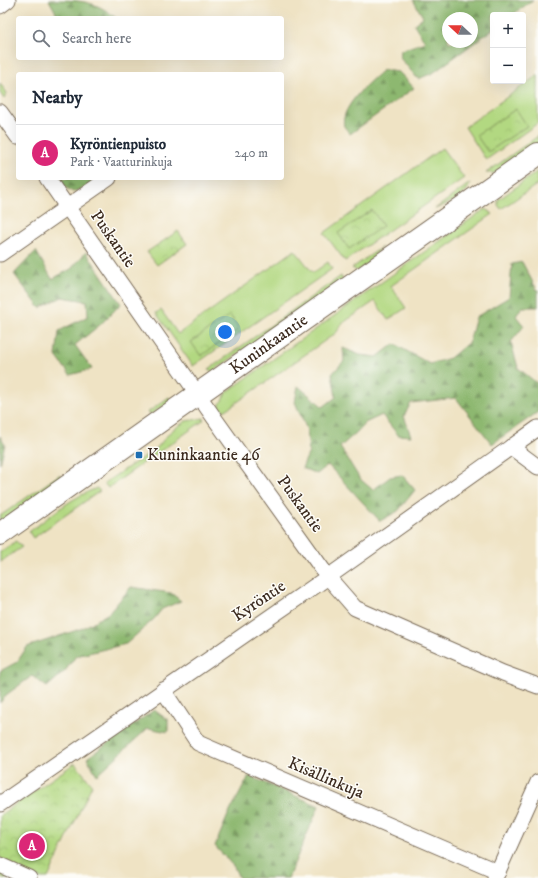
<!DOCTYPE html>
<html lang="en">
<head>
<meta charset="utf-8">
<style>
  :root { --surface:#fff; --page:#f6f6f7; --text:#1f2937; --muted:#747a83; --line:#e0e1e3; --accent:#db2777 }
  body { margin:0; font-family:"IM FELL DW Pica",serif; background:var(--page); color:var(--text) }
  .controls { position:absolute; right:12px; top:12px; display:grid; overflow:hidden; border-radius:4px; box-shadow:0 4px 16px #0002 }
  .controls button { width:36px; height:36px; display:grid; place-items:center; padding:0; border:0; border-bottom:1px solid var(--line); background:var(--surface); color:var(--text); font:20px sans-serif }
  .compass { position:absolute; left:442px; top:12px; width:36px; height:36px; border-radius:50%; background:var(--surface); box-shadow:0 4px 16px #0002; rotate:292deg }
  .you { position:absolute; left:225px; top:332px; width:14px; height:14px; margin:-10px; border:3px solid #fff; border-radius:50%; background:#1a73e8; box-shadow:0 0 0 6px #1a73e833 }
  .badge { display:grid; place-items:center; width:26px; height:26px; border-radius:50%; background:var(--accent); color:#fff; font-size:13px; font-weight:700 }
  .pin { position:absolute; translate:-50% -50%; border:2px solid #fff; box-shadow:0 1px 4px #0006 }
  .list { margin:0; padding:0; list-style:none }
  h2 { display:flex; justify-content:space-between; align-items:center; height:52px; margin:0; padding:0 16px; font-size:17px }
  h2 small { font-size:13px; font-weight:400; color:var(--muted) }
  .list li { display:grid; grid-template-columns:26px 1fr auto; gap:12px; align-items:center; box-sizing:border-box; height:56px; padding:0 16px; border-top:1px solid var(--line) }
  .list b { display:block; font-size:15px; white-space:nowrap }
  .list p { margin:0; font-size:13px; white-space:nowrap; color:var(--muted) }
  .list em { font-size:13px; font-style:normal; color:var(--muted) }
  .icon { flex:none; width:22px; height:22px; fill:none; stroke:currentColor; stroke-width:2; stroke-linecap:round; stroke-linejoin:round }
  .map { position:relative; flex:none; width:538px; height:878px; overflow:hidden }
  .search { position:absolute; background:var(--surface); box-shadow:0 4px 16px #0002; left:16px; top:16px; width:268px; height:44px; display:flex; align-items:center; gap:10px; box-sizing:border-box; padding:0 14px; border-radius:4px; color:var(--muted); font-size:15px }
  .panel { position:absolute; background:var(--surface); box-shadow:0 4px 16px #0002; left:16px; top:72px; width:268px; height:108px; border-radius:4px }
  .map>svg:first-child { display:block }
  .grass { fill:#b2d881; stroke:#768150 }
  .forest { fill:url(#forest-firs); stroke:#647146; fill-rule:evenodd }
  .park { fill:url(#park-crowns); stroke:#768150 }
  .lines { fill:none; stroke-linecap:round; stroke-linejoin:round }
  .street-casing { stroke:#7a6b58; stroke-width:17 }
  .secondary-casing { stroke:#7a6b58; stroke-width:24 }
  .street { stroke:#fff; stroke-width:15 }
  .secondary { stroke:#fff; stroke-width:22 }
  .poi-dot { fill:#1f6fb2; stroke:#fdfcf7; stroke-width:1.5 }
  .labels { text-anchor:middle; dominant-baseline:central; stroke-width:3; stroke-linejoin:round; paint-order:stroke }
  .street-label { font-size:17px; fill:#3b2a1e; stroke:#fdfcf7 }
  .poi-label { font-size:17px; fill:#3b2a1e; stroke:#fdfcf7; text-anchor:start }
</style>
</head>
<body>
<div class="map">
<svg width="538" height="878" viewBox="0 0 538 878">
  <defs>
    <pattern id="forest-firs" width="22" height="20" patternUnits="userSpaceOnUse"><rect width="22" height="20" fill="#8db86f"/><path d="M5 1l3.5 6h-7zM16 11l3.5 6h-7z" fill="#74965b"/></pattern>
    <pattern id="park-crowns" width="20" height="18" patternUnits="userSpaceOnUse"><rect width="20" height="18" fill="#b2d881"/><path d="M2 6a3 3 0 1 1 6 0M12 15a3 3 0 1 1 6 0" fill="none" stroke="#9aba6f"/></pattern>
  </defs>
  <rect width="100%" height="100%" fill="#fdfcf7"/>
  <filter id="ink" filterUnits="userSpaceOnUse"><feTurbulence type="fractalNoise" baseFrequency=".025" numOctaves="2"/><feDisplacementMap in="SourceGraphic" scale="8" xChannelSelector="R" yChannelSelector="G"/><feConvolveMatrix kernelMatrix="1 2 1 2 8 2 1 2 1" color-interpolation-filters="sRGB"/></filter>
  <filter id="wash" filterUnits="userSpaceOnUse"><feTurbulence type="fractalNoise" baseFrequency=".012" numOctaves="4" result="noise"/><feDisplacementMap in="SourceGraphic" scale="16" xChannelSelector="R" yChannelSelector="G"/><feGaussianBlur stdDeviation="0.9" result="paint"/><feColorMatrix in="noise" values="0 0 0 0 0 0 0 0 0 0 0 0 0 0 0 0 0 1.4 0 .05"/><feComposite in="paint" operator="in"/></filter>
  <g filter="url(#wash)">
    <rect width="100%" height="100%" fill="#efe3c4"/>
    <!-- grass -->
    <g class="grass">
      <path d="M538,75V123L486,160L465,127Z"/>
      <path d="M0,83L7,93L4,99L0,93Z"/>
      <path d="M538,136V143L495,173H486Z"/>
      <path d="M442,148L464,178L345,261L324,233Z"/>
      <path d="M538,171V184L501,209L498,205V200Z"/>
      <path d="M470,183C466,199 448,203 435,209Z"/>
      <path d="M485,209L493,214L391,286L406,308L388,320L375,301L343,323L336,333L226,410L219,411L220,404L227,392Z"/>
      <path d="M382,247L368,263L357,271L352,268Z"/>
      <path d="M295,250L313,273L328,262L332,269L193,366L156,313L161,310L178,334Z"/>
      <path d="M341,276L343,280L212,372L209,369Z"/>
      <path d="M169,397L172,401L151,414L147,413Z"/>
      <path d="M204,418L203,421L108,488L104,483L156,449L171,431L186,421Z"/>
      <path d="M59,475L61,476L60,480L0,522V516Z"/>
      <path d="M97,488L100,491L33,538L29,532C50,516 72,497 97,488Z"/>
      <path d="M16,541L22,547L0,562V552Z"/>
    </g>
    <!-- forest -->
    <g class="forest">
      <path d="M49,0C79,0 95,0 116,18H59Z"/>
      <path d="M413,0H533L512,15H493V29L433,73L418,79L400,58L401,50L425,42L414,24L423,17ZM448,18H472V42H448Z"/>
      <path d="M383,70L399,72L414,88L350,134C348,131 345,128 344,126C339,108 371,80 383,70Z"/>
      <path d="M60,178H100L89,186L73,192L65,187Z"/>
      <path d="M36,251L52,279L71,269L86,252L121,304L101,324L75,345L92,369L70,375L56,356L59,331L88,316L87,301L62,297L40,308L14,274Z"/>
      <path d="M522,262L537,290L538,289V307H522L516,316L524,326L511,342L518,368L538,384V412L492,444L456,398L411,403L404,416L411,436L398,435L382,415L365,423L357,432L340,447L360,479L373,490L390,477L402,475L415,490L398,511L380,521L328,465L317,474L302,468L309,452L307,430L295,402L298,386L323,407L336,397L332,374L344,361L343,348L360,355L377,357L394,344L430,364L450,358L469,342L476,317L509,297L512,264Z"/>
      <path d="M0,436L5,444L0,464Z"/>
      <path d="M131,587L171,593L181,601L162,609L154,619L126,644L76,656L65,671L47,687L32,676L6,695L0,703V671L17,662L27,647L83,628L109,613Z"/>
      <path d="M154,710L168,720V732L148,728L97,775L87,758Z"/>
      <path d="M249,776L319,806L288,878H239L234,867L215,846L228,815Z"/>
    </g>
    <!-- park -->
    <g class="park">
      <path d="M516,109L527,126L488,152L476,135Z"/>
      <path d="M372,210L383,226L349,249L338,233Z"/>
      <path d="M178,231L187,244L157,265L147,252Z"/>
      <path d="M230,315L239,329L201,356L191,342Z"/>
      <path d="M75,763L92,785L48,878H0V815Z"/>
    </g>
  </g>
  <g filter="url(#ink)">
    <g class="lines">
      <defs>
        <g id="street">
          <path d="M0,6L8,0"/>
          <path d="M0,112L18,137"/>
          <path d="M47,178L215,419L328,577L355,608L503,673L538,686"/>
          <path d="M0,254L109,178"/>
          <path d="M511,447L538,467"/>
          <path d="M163,690L198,743L498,872"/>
          <path d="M0,804L328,577L538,428"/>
          <path d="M0,865L29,878"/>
          <path d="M495,878L538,782"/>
        </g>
        <g id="secondary">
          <path id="s1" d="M0,534L538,154"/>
        </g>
      </defs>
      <!-- street casing -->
      <use href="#street" class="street-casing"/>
      <!-- secondary casing -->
      <use href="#secondary" class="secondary-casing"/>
      <!-- street -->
      <use href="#street" class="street"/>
      <!-- secondary -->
      <use href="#secondary" class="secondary"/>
    </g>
  </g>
  <!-- markers -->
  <rect class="poi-dot" x="135" y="451" width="8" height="8" rx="2"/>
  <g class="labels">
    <!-- street labels -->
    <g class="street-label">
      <text transform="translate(113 239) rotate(55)">Puskantie</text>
      <text stroke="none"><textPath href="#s1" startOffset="329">Kuninkaantie</textPath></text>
      <text transform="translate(300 504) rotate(54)">Puskantie</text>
      <text transform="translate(259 601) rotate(-34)">Kyröntie</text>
      <text transform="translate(326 778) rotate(23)">Kisällinkuja</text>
    </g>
    <!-- poi labels -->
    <g class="poi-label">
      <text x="147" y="455">Kuninkaantie 46</text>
    </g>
  </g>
</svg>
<div class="controls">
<button>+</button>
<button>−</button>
</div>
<svg class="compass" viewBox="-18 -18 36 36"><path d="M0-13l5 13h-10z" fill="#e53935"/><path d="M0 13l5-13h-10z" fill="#747a83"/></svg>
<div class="you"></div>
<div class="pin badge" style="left:32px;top:846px">A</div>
<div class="search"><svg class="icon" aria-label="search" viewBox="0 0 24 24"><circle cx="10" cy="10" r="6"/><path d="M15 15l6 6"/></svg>Search here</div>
<section class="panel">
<h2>Nearby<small></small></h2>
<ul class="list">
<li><span class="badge">A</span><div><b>Kyröntienpuisto</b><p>Park · Vaatturinkuja</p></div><em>240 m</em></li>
</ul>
</section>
</div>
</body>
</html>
